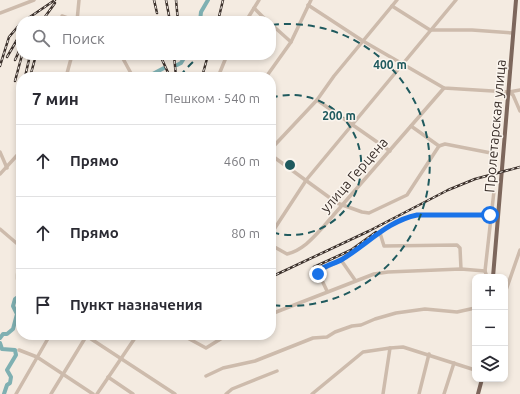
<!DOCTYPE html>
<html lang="ru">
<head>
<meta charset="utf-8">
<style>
  :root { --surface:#fff; --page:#f7f7f7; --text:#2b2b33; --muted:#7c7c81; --line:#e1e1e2 }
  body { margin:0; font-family:Ubuntu,sans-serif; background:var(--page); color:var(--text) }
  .controls { position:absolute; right:12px; bottom:12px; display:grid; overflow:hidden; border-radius:8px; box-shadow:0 2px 6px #0003 }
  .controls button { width:36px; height:36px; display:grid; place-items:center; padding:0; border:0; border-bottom:1px solid var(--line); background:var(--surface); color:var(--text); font:20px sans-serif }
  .stop { position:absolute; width:12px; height:12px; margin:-9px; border:3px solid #1a73e8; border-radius:50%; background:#fff }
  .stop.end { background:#1a73e8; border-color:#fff; box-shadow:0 1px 4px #0008 }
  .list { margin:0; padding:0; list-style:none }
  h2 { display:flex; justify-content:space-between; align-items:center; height:52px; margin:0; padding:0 16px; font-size:17px }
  h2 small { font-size:13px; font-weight:400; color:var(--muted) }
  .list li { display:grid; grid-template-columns:26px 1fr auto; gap:12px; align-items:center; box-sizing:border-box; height:72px; padding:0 16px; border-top:1px solid var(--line) }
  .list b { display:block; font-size:15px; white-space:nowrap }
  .list em { font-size:13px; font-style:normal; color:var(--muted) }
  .icon { flex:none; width:22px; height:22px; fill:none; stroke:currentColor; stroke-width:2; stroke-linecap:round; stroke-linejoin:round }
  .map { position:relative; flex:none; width:520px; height:394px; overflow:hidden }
  .search { position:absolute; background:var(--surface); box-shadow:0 2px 6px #0003; left:16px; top:16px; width:260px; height:44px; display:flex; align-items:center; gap:10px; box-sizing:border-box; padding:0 14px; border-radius:16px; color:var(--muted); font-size:15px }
  .panel { position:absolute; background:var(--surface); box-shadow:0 2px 6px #0003; left:16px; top:72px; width:260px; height:268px; border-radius:16px }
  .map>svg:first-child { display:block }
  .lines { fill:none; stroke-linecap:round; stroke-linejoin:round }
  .river { stroke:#7fb0b2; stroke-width:4 }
  .minor { stroke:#cdbbac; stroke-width:3.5 }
  .major { stroke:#7d675c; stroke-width:4 }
  .rail-casing { stroke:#3b302b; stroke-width:2.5 }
  .rail { stroke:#fbf5ee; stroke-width:1; stroke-dasharray:3; stroke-linecap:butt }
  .route { stroke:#1a73e8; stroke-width:5 }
  .ring { fill:none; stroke:#1f5a5e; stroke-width:2; stroke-dasharray:7 5 }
  .labels { text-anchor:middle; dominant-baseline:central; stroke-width:3; stroke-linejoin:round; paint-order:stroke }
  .street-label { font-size:14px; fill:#3b302b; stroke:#fbf5ee }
  .centre { fill:#1f5a5e; stroke:#fbf5ee; stroke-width:2 }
  .ring-label { font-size:12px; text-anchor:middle; font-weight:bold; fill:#1f5a5e; stroke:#fbf5ee; stroke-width:3; stroke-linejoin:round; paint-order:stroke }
</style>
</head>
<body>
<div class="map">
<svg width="520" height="394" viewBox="0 0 520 394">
  <rect width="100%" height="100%" fill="#f4ebe1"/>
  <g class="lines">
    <!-- river -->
    <g class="river">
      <path d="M200,21L201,12L208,0"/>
      <path d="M177,65L181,63L186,55"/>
      <path d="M147,77L164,68"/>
      <path d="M0,338L3,334H7L13,329L17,314L13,306L15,299L19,296L21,288"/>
      <path d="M0,343L2,349L15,350L16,355L7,370L11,377L10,383L7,385L4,394"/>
    </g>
    <!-- minor -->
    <g class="minor">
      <path d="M308,5L363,41L444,88L509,92L520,90"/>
      <path d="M392,6L430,30H472L513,33"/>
      <path d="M254,8L267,21"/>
      <path d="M0,13L34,0"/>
      <path d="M62,16L76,21"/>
      <path d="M77,21L79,0"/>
      <path d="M246,21L259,0"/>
      <path d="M271,24L291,42"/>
      <path d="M121,55L133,77"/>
      <path d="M66,77L72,55"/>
      <path d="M218,77L227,55"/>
      <path d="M266,77L291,42L311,0"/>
      <path d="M509,92L513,95L520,111"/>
      <path d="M317,100L390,151"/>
      <path d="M411,126L439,146L445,144L491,153"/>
      <path d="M271,149L317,100L334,76L397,0"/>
      <path d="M0,152L7,168"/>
      <path d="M271,155L337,203L362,212L369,213L407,195L439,146"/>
      <path d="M0,174L21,151"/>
      <path d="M0,229L21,247"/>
      <path d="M380,233L384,246L457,245L460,248L461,269"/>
      <path d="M271,234L307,179L456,0"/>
      <path d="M271,245L287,254C303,250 313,238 324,226L444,88"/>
      <path d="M21,259C19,267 14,280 21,287"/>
      <path d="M341,260C364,244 388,221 417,215H490"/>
      <path d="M487,277L485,271L494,191"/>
      <path d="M327,291L318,272L341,260L355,280"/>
      <path d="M505,293L520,250"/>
      <path d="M271,314L374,274L388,272L461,269L485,271"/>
      <path d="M85,335L175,394"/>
      <path d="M182,335L206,348L227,335"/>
      <path d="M19,350L37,357L93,394"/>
      <path d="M206,376L223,368L255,361L313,338L327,337L335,332L352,326L361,325L375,319L396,313L425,309L457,312L475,308"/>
      <path d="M108,377L133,394"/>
      <path d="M16,394L50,335"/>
      <path d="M51,394L87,335"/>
      <path d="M97,394L137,335"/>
      <path d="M226,394L232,389L277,371"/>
      <path d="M312,394L363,352L390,348L403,347L475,370"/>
      <path d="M383,394L390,348"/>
      <path d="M419,394L429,354"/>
      <path d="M444,394L454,363"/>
    </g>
    <!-- major -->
    <g class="major">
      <path d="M493,277L516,0"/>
      <path d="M478,394L482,379"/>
    </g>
    <defs>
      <g id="rail">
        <path d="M154,0L157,13"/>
        <path d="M166,0L170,21"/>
        <path d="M176,0L178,21"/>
        <path d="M144,18L145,21"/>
        <path d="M24,21L55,0"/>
        <path d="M42,21L55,3"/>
        <path d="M218,21L223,0"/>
        <path d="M160,55L170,77"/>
        <path d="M174,55L176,77"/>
        <path d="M7,57L21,33"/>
        <path d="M15,60L21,47"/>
        <path d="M0,66L9,37L21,23"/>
        <path d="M25,77L30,55"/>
        <path d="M30,77L36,55"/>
        <path d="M202,77L208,55"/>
        <path d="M15,81L22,55"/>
        <path d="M314,267L351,250L376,232"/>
        <path d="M271,277L369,231L448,190L475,179L520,167"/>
      </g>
    </defs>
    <!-- rail casing -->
    <use href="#rail" class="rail-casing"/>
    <!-- rail -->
    <use href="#rail" class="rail"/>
  </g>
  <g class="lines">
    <!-- route -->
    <path class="route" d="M318,274C320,266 334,264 341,260C367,245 387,221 417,215H490"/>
  </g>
  <!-- distance rings -->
  <g class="ring">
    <path d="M271 98A70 70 0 1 1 271 232"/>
    <path d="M180 76A141 141 0 0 1 201 55M272 25A141 141 0 1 1 272 305"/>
  </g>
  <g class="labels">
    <!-- street labels -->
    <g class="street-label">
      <text transform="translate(495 126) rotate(-85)">Пролетарская улица</text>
      <text transform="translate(354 175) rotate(-49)">улица Герцена</text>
    </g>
  </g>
  <circle cx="290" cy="165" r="6" class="centre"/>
  <g class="ring-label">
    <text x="390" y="69">400 m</text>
    <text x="339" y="120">200 m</text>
  </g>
</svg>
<div class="controls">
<button>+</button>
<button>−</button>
<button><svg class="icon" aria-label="layers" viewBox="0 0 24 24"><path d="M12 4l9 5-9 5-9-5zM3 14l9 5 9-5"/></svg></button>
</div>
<div class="stop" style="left:490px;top:215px"></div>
<div class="stop end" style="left:318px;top:274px"></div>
<div class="search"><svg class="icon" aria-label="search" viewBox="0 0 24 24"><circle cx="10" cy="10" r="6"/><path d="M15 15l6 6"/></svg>Поиск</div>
<section class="panel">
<h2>7 мин<small>Пешком · 540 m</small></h2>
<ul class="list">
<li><svg class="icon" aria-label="ahead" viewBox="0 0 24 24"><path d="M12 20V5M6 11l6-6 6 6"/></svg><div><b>Прямо</b></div><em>460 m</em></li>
<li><svg class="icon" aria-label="ahead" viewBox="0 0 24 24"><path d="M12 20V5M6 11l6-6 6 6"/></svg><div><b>Прямо</b></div><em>80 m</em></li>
<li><svg class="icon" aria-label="arrive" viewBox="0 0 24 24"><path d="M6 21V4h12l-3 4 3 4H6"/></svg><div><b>Пункт назначения</b></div></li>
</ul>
</section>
</div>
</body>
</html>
